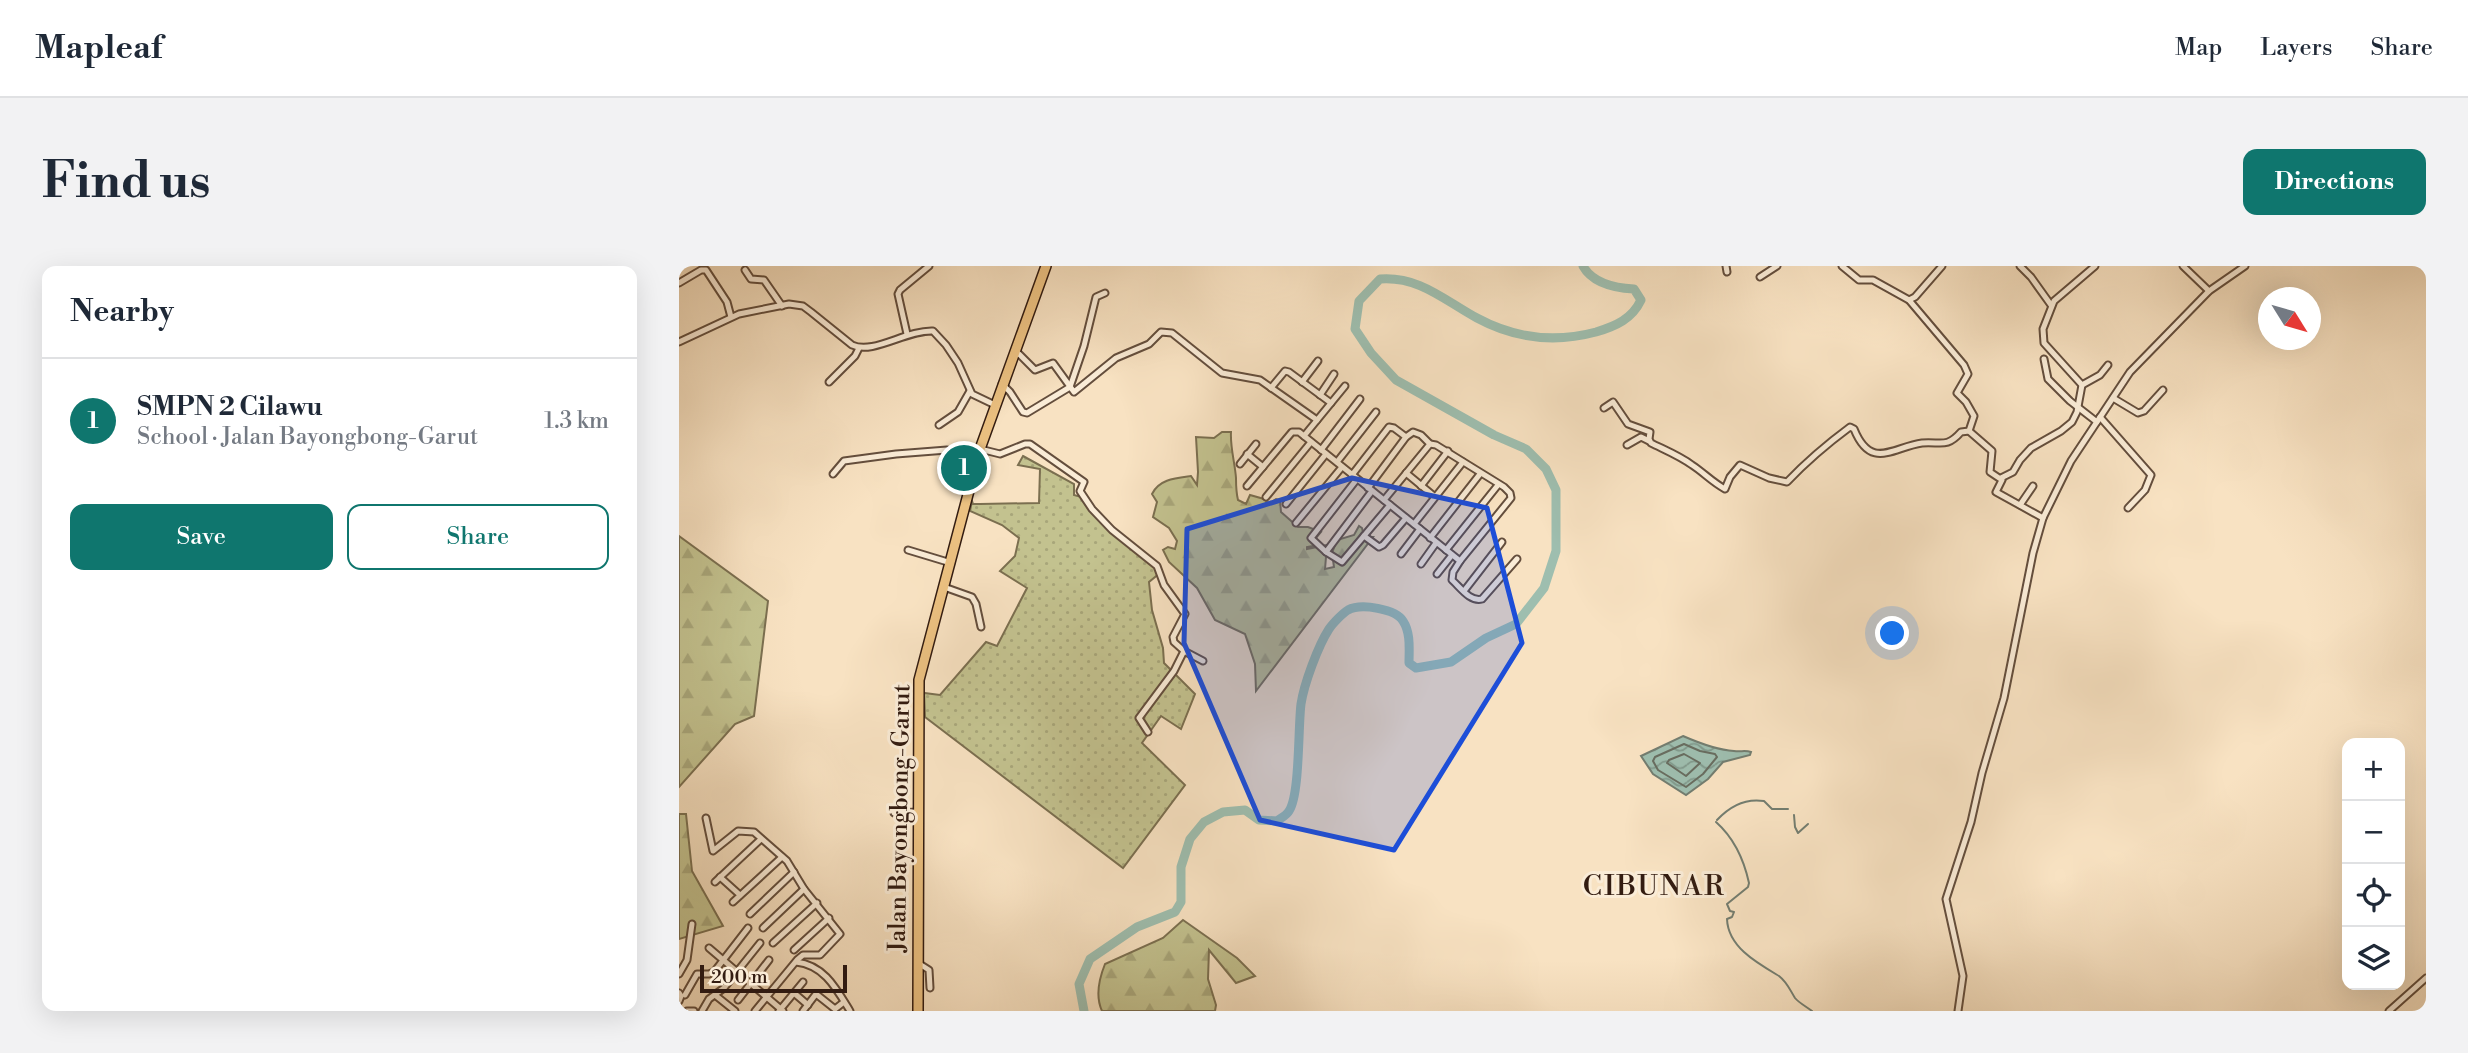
<!DOCTYPE html>
<html lang="en">
<head>
<meta charset="utf-8">
<style>
  :root { --surface:#fff; --page:#f2f2f3; --text:#1f2937; --muted:#747a83; --line:#e0e1e3; --accent:#0f766e }
  body { margin:0; font-family:"Libre Bodoni",serif; background:var(--page); color:var(--text) }
  .controls { position:absolute; right:21px; bottom:21px; display:grid; overflow:hidden; border-radius:14px; box-shadow:0 7px 28px #0002 }
  .controls button { width:63px; height:63px; display:grid; place-items:center; padding:0; border:0; border-bottom:2px solid var(--line); background:var(--surface); color:var(--text); font:35px sans-serif }
  .compass { position:absolute; left:1579px; top:21px; width:63px; height:63px; border-radius:50%; background:var(--surface); box-shadow:0 7px 28px #0002; rotate:127deg }
  .scale { position:absolute; left:21px; bottom:18px; width:147px; box-sizing:border-box; padding-left:7px; border:4px solid #331c11; border-top:0; font-size:19px; line-height:24px; white-space:nowrap; color:#331c11; -webkit-text-stroke:5px #faecd7; paint-order:stroke }
  .you { position:absolute; left:1214px; top:368px; width:24px; height:24px; margin:-18px; border:5px solid #fff; border-radius:50%; background:#1a73e8; box-shadow:0 0 0 10px #1a73e833 }
  .badge { display:grid; place-items:center; width:46px; height:46px; border-radius:50%; background:var(--accent); color:#fff; font-size:23px; font-weight:700 }
  .pin { position:absolute; translate:-50% -50%; border:4px solid #fff; box-shadow:0 2px 7px #0006 }
  .list { margin:0; padding:0; list-style:none }
  h2 { display:flex; justify-content:space-between; align-items:center; height:91px; margin:0; padding:0 28px; font-size:30px }
  h2 small { font-size:23px; font-weight:400; color:var(--muted) }
  .list li { display:grid; grid-template-columns:46px 1fr auto; gap:21px; align-items:center; box-sizing:border-box; height:126px; padding:0 28px; border-top:2px solid var(--line) }
  .list b { display:block; font-size:26px; white-space:nowrap }
  .list p { margin:0; font-size:23px; white-space:nowrap; color:var(--muted) }
  .list em { font-size:23px; font-style:normal; color:var(--muted) }
  .actions { display:flex; gap:14px; padding:21px 28px }
  .actions a { flex:1; padding:16px 0; border:2px solid var(--accent); border-radius:14px; text-align:center; font-size:24px; color:var(--accent) }
  .actions .main { background:var(--accent); color:#fff }
  .icon { flex:none; width:38px; height:38px; fill:none; stroke:currentColor; stroke-width:2; stroke-linecap:round; stroke-linejoin:round }
  .map { position:relative; flex:none; width:1747px; height:745px; overflow:hidden; border-radius:14px }
  header { display:flex; align-items:center; gap:42px; box-sizing:border-box; height:98px; padding:0 35px; background:var(--surface); border-bottom:2px solid var(--line) }
  header strong { font-size:33px }
  nav { display:flex; gap:38px; margin-inline-start:auto; font-size:24px }
  .intro { display:flex; align-items:center; justify-content:space-between; box-sizing:border-box; height:168px; padding:0 42px }
  h1 { margin:0; font-size:49px }
  .button { padding:18px 32px; border-radius:14px; background:var(--accent); color:#fff; font-size:24px; font-weight:700 }
  main { display:flex; gap:42px; padding:0 42px }
  aside { flex:1; background:var(--surface); border-radius:14px; box-shadow:0 7px 28px #0002 }
  .map>svg:first-child { display:block }
  .grass { fill:url(#grass-dots); stroke:#7b6f50; stroke-width:2 }
  .forest { fill:url(#forest-firs); stroke:#7b6f50; stroke-width:2 }
  .water { fill:url(#water-waves); stroke:#737d70; stroke-width:2 }
  .lines { fill:none; stroke-linecap:round; stroke-linejoin:round }
  .shore { stroke:#686d60; stroke-width:2 }
  .stream { stroke:#737d70; stroke-width:2 }
  .river { stroke:#9ebeaf; stroke-width:9 }
  .minor-casing { stroke:#644e3d; stroke-width:9 }
  .primary-casing { stroke:#331c11; stroke-width:12 }
  .minor { stroke:#faecd7; stroke-width:5 }
  .primary { stroke:#ecc181; stroke-width:9 }
  .marked { fill:#1d4ed8; fill-opacity:0.2; stroke:#1d4ed8; stroke-width:5; stroke-linejoin:round }
  .labels { text-anchor:middle; dominant-baseline:central; stroke-width:6; stroke-linejoin:round; paint-order:stroke }
  .street-label { font-size:24px; fill:#331c11; stroke:#faecd7 }
  .quarter-label { font-size:28px; letter-spacing:2px; fill:#331c11; stroke:#faecd7 }
</style>
</head>
<body>
<header>
<strong>Mapleaf</strong>
<nav><a>Map</a><a>Layers</a><a>Share</a></nav>
</header>
<div class="intro"><h1>Find us</h1><a class="button">Directions</a></div>
<main>
<aside>
<h2>Nearby<small></small></h2>
<ul class="list">
<li><span class="badge">1</span><div><b>SMPN 2 Cilawu</b><p>School · Jalan Bayongbong-Garut</p></div><em>1.3 km</em></li>
</ul>
<div class="actions"><a class="main">Save</a><a>Share</a></div>
</aside>
<div class="map">
<svg width="1747" height="745" viewBox="0 0 1747 745">
  <defs>
    <pattern id="grass-dots" width="8" height="8" patternUnits="userSpaceOnUse" patternTransform="scale(1.75)"><rect width="8" height="8" fill="#c3c28f"/><path d="M2 2h.1M6 6h.1" fill="none" stroke="#a8a67a" stroke-width="1.8" stroke-linecap="round"/></pattern>
    <pattern id="forest-firs" width="22" height="20" patternUnits="userSpaceOnUse" patternTransform="scale(1.75)"><rect width="22" height="20" fill="#c3c28f"/><path d="M5 1l3.5 6h-7zM16 11l3.5 6h-7z" fill="#a8a67a"/></pattern>
    <pattern id="water-waves" width="16" height="10" patternUnits="userSpaceOnUse" patternTransform="scale(1.75)"><rect width="16" height="10" fill="#9ebeaf"/><path d="M0 5q4-4 8 0t8 0" fill="none" stroke="#819a8d"/></pattern>
  </defs>
  <rect width="100%" height="100%" fill="#f8e2c2"/>
  <filter id="stains"><feTurbulence type="fractalNoise" baseFrequency=".00286" numOctaves="4"/><feColorMatrix values="0 0 0 0 .2 0 0 0 0 .09 0 0 0 0 .02 0 0 0 .5 -.17"/></filter>
  <radialGradient id="worn" r=".72"><stop offset=".6" stop-color="#630" stop-opacity="0"/><stop offset="1" stop-color="#630" stop-opacity=".3"/></radialGradient>
  <!-- grass -->
  <path class="grass" d="M344,190L395,218V229L406,232L413,244L477,300L481,307L470,316L473,344L484,382L485,397L516,428L502,463L482,450L463,477L506,519L444,602L246,451L245,427L261,429L307,376L318,380L348,322L321,305L336,290L340,272L323,259L291,245L293,235L294,238H301L360,237L361,203L339,199Z"/>
  <!-- forest -->
  <g class="forest">
    <path d="M543,166H552C551,181 556,197 557,212C557,220 557,226 559,234L567,238L571,229L585,233L590,238L597,233L601,234L602,246L619,261H629L642,266L636,273L634,280L628,281V283L648,279L646,303L655,301L653,287L658,274L675,269L680,260L683,262L684,266L689,271H694L577,425L576,398L566,368L536,354L518,322L490,296L484,284L489,281L496,283L498,275L490,262L474,251L478,236L473,228C480,213 497,212 512,210L518,219L519,206L517,171L535,172Z"/>
    <path d="M0,270L89,335L75,450L56,458L0,521Z"/>
    <path d="M0,548H7L13,605L44,660L0,673Z"/>
    <path d="M504,654L558,692L576,710L557,717L530,684L529,713L537,739L536,745H423C416,730 420,713 426,698L484,672Z"/>
  </g>
  <!-- water -->
  <path class="water" d="M1004,470C1020,477 1038,484 1055,485C1062,486 1066,484 1072,486L1071,489L1044,496L1029,513L1007,529L974,508L962,490Z"/>
  <g class="lines">
    <!-- shore -->
    <g class="shore">
      <path d="M1005,478L1021,485L1036,488L1038,491L1024,508L1007,521L979,504L974,495L976,491Z"/>
      <path d="M1005,488L1021,497L1007,510L988,497L990,494Z"/>
    </g>
    <!-- stream -->
    <g class="stream">
      <path d="M1115,549L1116,561L1119,567L1129,558"/>
      <path d="M1038,554C1050,541 1066,532 1085,535L1093,543H1109"/>
      <path d="M1037,556C1055,572 1065,594 1070,617L1069,621L1048,638L1051,645L1055,646L1053,651L1048,653C1049,681 1078,697 1100,710C1108,716 1111,724 1116,732C1120,737 1128,741 1133,745"/>
    </g>
    <!-- river -->
    <path class="river" d="M405,745L400,718L411,693L458,661L496,646L502,636V601L511,573L525,556L544,546L566,544L580,554L598,555C602,552 608,549 610,545C621,529 619,461 622,438C625,418 639,380 650,363C654,357 664,347 669,344C682,337 717,343 724,355C732,367 730,384 730,397L737,402L772,396L807,372L837,358L865,322L877,285V224L867,203L847,183L815,169L717,114L692,87L676,63L680,35L701,13C740,10 765,34 798,52C835,72 876,77 917,66C937,60 953,53 962,34L955,23C936,22 914,18 904,0"/>
    <defs>
      <g id="minor">
        <path d="M1047,0L1048,6"/>
        <path d="M1341,0L1352,11L1372,39"/>
        <path d="M1504,0L1530,25"/>
        <path d="M66,4L72,13L85,14L103,40"/>
        <path d="M1081,11L1098,0"/>
        <path d="M0,17L22,4H27L48,36L52,51"/>
        <path d="M1230,34L1236,31L1263,0"/>
        <path d="M228,68L219,28L221,24L250,0"/>
        <path d="M0,76L60,48L110,38L124,40L132,46L173,79C194,89 227,64 254,65L267,79L279,97L293,128L316,139"/>
        <path d="M336,84L356,104L374,97L395,126L437,92L470,78L482,66L493,67L543,107L581,114L638,154"/>
        <path d="M1365,93L1369,113L1391,135L1418,156"/>
        <path d="M150,116L176,90L180,82"/>
        <path d="M623,116L639,95"/>
        <path d="M323,118L331,126L344,146L348,147L391,121L405,80L417,31L426,27"/>
        <path d="M1403,119L1421,109L1429,99"/>
        <path d="M592,122L606,105L610,106L652,137"/>
        <path d="M641,129L655,108"/>
        <path d="M1434,132L1459,147L1465,145L1484,124"/>
        <path d="M925,142L934,136L949,158L971,166L970,173L972,177C986,184 1001,190 1013,199C1024,206 1033,216 1046,223L1051,211L1061,199L1090,212L1108,216C1128,195 1148,178 1171,161L1175,163C1192,205 1214,181 1243,177C1261,175 1267,183 1282,166L1290,165L1295,150L1287,136L1278,127L1289,108L1285,99L1230,34L1194,14H1180L1163,0"/>
        <path d="M1421,151L1472,209L1466,224L1449,242"/>
        <path d="M260,159L279,146L291,125"/>
        <path d="M1290,165L1313,185L1311,206L1323,214L1317,226L1364,252"/>
        <path d="M625,170L666,120"/>
        <path d="M948,179L962,171L970,175"/>
        <path d="M301,183L321,188L346,178H351L405,216L401,225L413,243L433,264L478,300L485,319L506,348L494,371L495,376L505,385L495,405L460,452L469,466"/>
        <path d="M642,184L681,133"/>
        <path d="M568,188L584,201"/>
        <path d="M658,196L697,146"/>
        <path d="M561,198L577,178"/>
        <path d="M727,207L756,231"/>
        <path d="M154,208L165,195L217,188L268,184L298,196"/>
        <path d="M673,209L710,161L715,162L727,171"/>
        <path d="M1322,212L1334,206L1341,194L1352,182L1382,165L1393,156L1398,146L1403,119L1365,77L1364,63L1375,35L1416,0"/>
        <path d="M568,220L613,166H620L781,295"/>
        <path d="M742,220L769,185"/>
        <path d="M689,222L727,171L734,166L742,169L751,178"/>
        <path d="M693,225L647,286L663,296L711,239"/>
        <path d="M587,231L632,176"/>
        <path d="M705,234L751,178L757,179L825,221L831,227L832,232L781,295L774,306L773,314C782,322 791,336 803,333L838,293"/>
        <path d="M607,238L647,188"/>
        <path d="M1341,239L1354,220"/>
        <path d="M617,257L663,201"/>
        <path d="M735,258L784,196"/>
        <path d="M685,270L700,281L704,279L727,252"/>
        <path d="M751,272L801,208"/>
        <path d="M229,284L272,297"/>
        <path d="M767,284L819,219"/>
        <path d="M647,286L632,272L678,213"/>
        <path d="M722,288L741,263"/>
        <path d="M742,298L757,277"/>
        <path d="M758,308L773,289"/>
        <path d="M265,321L293,331L297,338L302,361"/>
        <path d="M785,325L823,276"/>
        <path d="M505,385L524,395"/>
        <path d="M215,547L239,546"/>
        <path d="M27,552L34,585L59,565L75,566L108,595L125,623L161,668L141,689H124L118,694L76,745"/>
        <path d="M41,611L61,629"/>
        <path d="M36,616L82,573"/>
        <path d="M54,636L103,591"/>
        <path d="M71,648L115,606"/>
        <path d="M84,662L125,623"/>
        <path d="M94,677L138,637"/>
        <path d="M30,682L104,745"/>
        <path d="M115,684L150,652"/>
        <path d="M117,696C145,699 157,722 171,745"/>
        <path d="M239,697L250,704L251,722"/>
        <path d="M0,708L8,694L13,658"/>
        <path d="M0,727L2,730L0,735"/>
        <path d="M115,727L129,739"/>
        <path d="M6,729L18,708H30L35,706L69,662"/>
        <path d="M36,729L56,745"/>
        <path d="M59,734L90,694"/>
        <path d="M8,745H15"/>
        <path d="M23,745L30,733L45,722L81,677"/>
        <path d="M100,745L124,716"/>
        <path d="M124,745L137,728L156,743L165,736"/>
        <path d="M1279,745L1284,710L1267,633L1292,556L1303,507L1325,432L1354,287L1364,252L1392,195L1451,106L1530,25L1566,0"/>
        <path d="M1710,745L1747,712"/>
      </g>
      <path id="primary" d="M239,745L240,414L301,183L367,0"/>
    </defs>
    <!-- minor casing -->
    <use href="#minor" class="minor-casing"/>
    <!-- primary casing -->
    <use href="#primary" class="primary-casing"/>
    <!-- minor -->
    <use href="#minor" class="minor"/>
    <!-- primary -->
    <use href="#primary" class="primary"/>
  </g>
  <!-- marked area -->
  <path class="marked" d="M673,212L808,242L843,377L715,584L581,554L505,377L508,263Z"/>
  <g class="labels">
    <!-- street labels -->
    <g class="street-label">
      <text transform="translate(221 552) rotate(-89)">Jalan Bayongbong-Garut</text>
    </g>
    <!-- quarter labels -->
    <g class="quarter-label">
      <text x="975" y="620">CIBUNAR</text>
    </g>
  </g>
  <rect width="100%" height="100%" filter="url(#stains)"/>
  <rect width="100%" height="100%" fill="url(#worn)"/>
</svg>
<div class="controls">
<button>+</button>
<button>−</button>
<button><svg class="icon" aria-label="locate" viewBox="0 0 24 24"><circle cx="12" cy="12" r="6"/><path d="M12 2v4M12 18v4M2 12h4M18 12h4"/></svg></button>
<button><svg class="icon" aria-label="layers" viewBox="0 0 24 24"><path d="M12 4l9 5-9 5-9-5zM3 14l9 5 9-5"/></svg></button>
</div>
<svg class="compass" viewBox="-18 -18 36 36"><path d="M0-13l5 13h-10z" fill="#e53935"/><path d="M0 13l5-13h-10z" fill="#747a83"/></svg>
<div class="scale">200 m</div>
<div class="you"></div>
<div class="pin badge" style="left:285px;top:202px">1</div>
</div>
</main>
</body>
</html>
